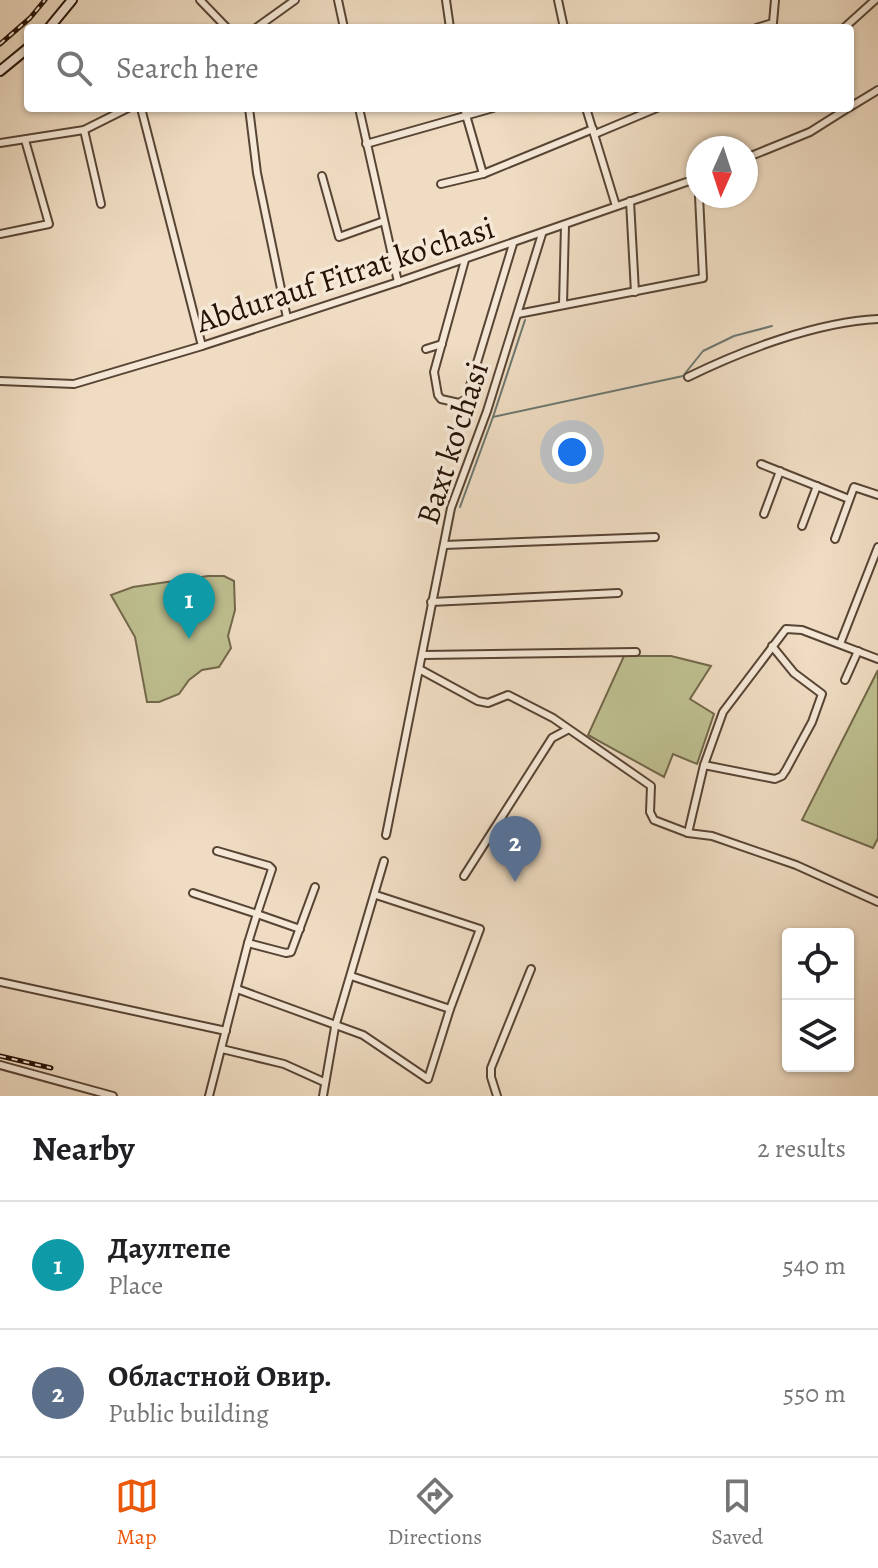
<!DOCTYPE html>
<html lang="en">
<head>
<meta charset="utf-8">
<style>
  :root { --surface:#fff; --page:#f6f6f6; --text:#202124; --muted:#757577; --line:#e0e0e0; --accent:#ea580c }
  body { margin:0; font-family:Alegreya,serif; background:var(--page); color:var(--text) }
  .controls { position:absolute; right:24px; bottom:24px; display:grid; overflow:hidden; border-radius:8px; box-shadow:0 2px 6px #0004 }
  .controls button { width:72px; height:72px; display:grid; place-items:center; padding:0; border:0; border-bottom:2px solid var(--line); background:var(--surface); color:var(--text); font:40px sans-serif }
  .compass { position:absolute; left:686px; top:136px; width:72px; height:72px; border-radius:50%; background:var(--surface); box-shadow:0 2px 6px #0004; rotate:183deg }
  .you { position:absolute; left:572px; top:452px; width:28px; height:28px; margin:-20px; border:6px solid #fff; border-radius:50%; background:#1a73e8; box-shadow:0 0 0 12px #1a73e833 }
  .badge { display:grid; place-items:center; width:52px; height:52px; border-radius:50%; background:var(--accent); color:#fff; font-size:26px; font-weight:700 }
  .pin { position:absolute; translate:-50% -66px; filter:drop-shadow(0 2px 4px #0008) }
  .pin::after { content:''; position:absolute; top:42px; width:28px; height:24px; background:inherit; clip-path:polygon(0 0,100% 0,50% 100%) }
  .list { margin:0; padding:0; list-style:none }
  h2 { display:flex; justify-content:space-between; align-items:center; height:104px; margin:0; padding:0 32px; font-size:34px }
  h2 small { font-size:26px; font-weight:400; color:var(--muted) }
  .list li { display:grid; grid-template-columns:52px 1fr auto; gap:24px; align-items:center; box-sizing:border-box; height:128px; padding:0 32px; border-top:2px solid var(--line) }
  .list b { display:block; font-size:30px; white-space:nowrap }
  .list p { margin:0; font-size:26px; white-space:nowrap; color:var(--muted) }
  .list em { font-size:26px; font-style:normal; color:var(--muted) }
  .icon { flex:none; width:44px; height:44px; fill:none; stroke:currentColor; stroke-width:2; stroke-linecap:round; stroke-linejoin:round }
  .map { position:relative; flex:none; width:878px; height:1096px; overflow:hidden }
  .search { position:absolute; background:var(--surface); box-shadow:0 2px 6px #0004; left:24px; right:24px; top:24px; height:88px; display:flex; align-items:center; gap:20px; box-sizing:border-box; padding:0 28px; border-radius:8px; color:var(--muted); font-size:30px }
  .sheet { height:360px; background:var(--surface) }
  nav { display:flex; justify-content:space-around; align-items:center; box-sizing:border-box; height:112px; border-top:2px solid var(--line); background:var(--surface); font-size:22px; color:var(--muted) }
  nav a { display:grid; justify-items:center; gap:4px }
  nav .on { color:var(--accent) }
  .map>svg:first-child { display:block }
  .green { fill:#bebf90; stroke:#72684a; stroke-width:2 }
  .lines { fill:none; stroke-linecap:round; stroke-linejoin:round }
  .stream { stroke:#6c7770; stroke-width:2 }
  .minor-casing { stroke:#584434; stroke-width:10 }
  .secondary-casing { stroke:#261205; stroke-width:12 }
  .minor { stroke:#f5e8d7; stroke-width:6 }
  .secondary { stroke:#f5e8d7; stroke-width:8 }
  .rail-casing { stroke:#261205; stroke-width:5 }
  .rail { stroke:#f5e8d7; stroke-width:2; stroke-dasharray:6; stroke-linecap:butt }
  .labels { text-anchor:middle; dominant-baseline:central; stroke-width:7; stroke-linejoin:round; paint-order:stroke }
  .street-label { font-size:32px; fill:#261205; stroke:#f5e8d7 }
</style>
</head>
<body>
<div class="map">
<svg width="878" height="1096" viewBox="0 0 878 1096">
  <rect width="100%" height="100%" fill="#efdcc2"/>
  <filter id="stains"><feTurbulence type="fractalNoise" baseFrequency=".0025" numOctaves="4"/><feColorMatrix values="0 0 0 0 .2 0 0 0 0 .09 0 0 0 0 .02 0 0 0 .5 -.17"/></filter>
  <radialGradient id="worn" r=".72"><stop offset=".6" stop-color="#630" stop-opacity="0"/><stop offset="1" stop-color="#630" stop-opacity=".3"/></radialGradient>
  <!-- green -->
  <g class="green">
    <path d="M208,576H224L234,581L235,610L228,636L231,648L219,667L202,670L189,680L179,694L159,702H147L135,637L111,595L133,587Z"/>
    <path d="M624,656H671L711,666L690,699L714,714L697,764L673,754L664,777L588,735Z"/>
    <path d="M878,670V838L873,848L802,820Z"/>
  </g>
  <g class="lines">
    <!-- stream -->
    <g class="stream">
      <path d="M493,417L683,376L703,351L734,336L772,326"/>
      <path d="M460,507L493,417L525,320"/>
    </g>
    <defs>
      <g id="minor">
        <path d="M200,0L227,28"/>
        <path d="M338,0L344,28"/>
        <path d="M446,0L450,28"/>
        <path d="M558,0L564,28"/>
        <path d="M256,28L295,0"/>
        <path d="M756,28L773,23L775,0"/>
        <path d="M844,28L875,0"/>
        <path d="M850,107L878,90"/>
        <path d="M141,108L202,346"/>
        <path d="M249,108L257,173L287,318"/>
        <path d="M359,108L398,282"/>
        <path d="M464,108L483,174"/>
        <path d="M586,108L616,206"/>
        <path d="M84,130L101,204"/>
        <path d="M595,134L657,108"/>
        <path d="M0,143L84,130L128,108"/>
        <path d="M366,144L493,108"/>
        <path d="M746,158L810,132L848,108"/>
        <path d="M322,176L339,237L384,221"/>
        <path d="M441,184L483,174L593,129"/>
        <path d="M630,201L635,292"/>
        <path d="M0,234L49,224L25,140"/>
        <path d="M465,260L434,372L438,395L441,399L459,403L466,399L513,244"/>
        <path d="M563,305L565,225"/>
        <path d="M518,314L703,278L699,196"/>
        <path d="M426,349L442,344"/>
        <path d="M688,377C743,350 817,322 878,319"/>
        <path d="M0,381L74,384L202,346L398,282L698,178"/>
        <path d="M761,464L849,499"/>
        <path d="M764,514L780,471"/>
        <path d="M802,526L817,486"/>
        <path d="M835,539L854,487L878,495"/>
        <path d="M444,545L655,537"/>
        <path d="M431,602L618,593"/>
        <path d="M840,644L878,547"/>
        <path d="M423,655L636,652"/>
        <path d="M421,670L478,701L488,703L508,695L553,718L651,786L650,812L654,820L688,833L712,836L796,865L878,902"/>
        <path d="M845,680L858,651"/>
        <path d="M704,765L775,779L782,776L786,770L812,722L822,694L794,673L772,646"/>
        <path d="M688,833L704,765L723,712L786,629L802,630L878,659"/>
        <path d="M386,835L451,508L487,411L542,234"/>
        <path d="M217,851L269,866L272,869L257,914L300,929"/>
        <path d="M464,876L552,738L567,730"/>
        <path d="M193,893L257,914L248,943"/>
        <path d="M351,976L450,1009"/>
        <path d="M0,982L226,1031"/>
        <path d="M237,989L363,1035L428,1079L450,1009L480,929L376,895"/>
        <path d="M222,1049L284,1064L324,1082"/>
        <path d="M0,1065L113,1096"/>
        <path d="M209,1096L248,943L286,953L291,952L315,887"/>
        <path d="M323,1096L335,1027L384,861"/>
        <path d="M497,1096L491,1077V1068L531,969"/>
      </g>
      <g id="secondary">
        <path d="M49,28L72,0"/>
        <path d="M0,71L28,48"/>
      </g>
    </defs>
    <!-- minor casing -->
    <use href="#minor" class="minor-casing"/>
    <!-- secondary casing -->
    <use href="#secondary" class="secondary-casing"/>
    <!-- minor -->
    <use href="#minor" class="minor"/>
    <!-- secondary -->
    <use href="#secondary" class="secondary"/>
    <defs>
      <g id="rail">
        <path d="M0,44L30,18L45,0"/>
        <path d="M0,1056L51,1068"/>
      </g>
    </defs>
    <!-- rail casing -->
    <use href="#rail" class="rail-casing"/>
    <!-- rail -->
    <use href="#rail" class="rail"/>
  </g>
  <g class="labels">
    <!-- street labels -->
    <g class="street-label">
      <text transform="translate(345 274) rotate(-18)">Abdurauf Fitrat ko'chasi</text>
      <text transform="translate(452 443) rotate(-72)">Baxt ko'chasi</text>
    </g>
  </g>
  <rect width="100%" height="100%" filter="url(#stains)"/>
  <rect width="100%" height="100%" fill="url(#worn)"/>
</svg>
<div class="controls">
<button><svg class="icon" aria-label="locate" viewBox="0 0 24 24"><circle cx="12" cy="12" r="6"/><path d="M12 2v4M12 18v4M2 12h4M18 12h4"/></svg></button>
<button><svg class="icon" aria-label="layers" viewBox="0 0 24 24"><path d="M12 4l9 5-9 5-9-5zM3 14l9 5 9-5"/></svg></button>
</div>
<svg class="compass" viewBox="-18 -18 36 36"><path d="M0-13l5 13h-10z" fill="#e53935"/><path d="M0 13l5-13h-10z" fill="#757577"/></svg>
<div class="you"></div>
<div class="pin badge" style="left:189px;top:639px;background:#0f9aa8">1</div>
<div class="pin badge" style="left:515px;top:882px;background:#5c6f8a">2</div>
<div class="search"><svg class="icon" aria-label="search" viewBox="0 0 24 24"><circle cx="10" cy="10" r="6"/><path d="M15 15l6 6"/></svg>Search here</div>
</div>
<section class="sheet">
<h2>Nearby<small>2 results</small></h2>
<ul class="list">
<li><span class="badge" style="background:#0f9aa8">1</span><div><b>Даултепе</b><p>Place</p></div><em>540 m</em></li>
<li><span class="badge" style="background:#5c6f8a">2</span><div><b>Областной Овир.</b><p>Public building</p></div><em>550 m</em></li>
</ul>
</section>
<nav>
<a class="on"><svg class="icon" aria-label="map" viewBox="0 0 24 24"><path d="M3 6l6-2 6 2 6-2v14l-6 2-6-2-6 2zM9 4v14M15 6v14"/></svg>Map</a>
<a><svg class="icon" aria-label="directions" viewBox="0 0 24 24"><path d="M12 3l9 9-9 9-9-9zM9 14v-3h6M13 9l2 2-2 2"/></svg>Directions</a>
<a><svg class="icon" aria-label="saved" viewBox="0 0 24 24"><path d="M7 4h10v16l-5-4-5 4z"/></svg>Saved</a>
</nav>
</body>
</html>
